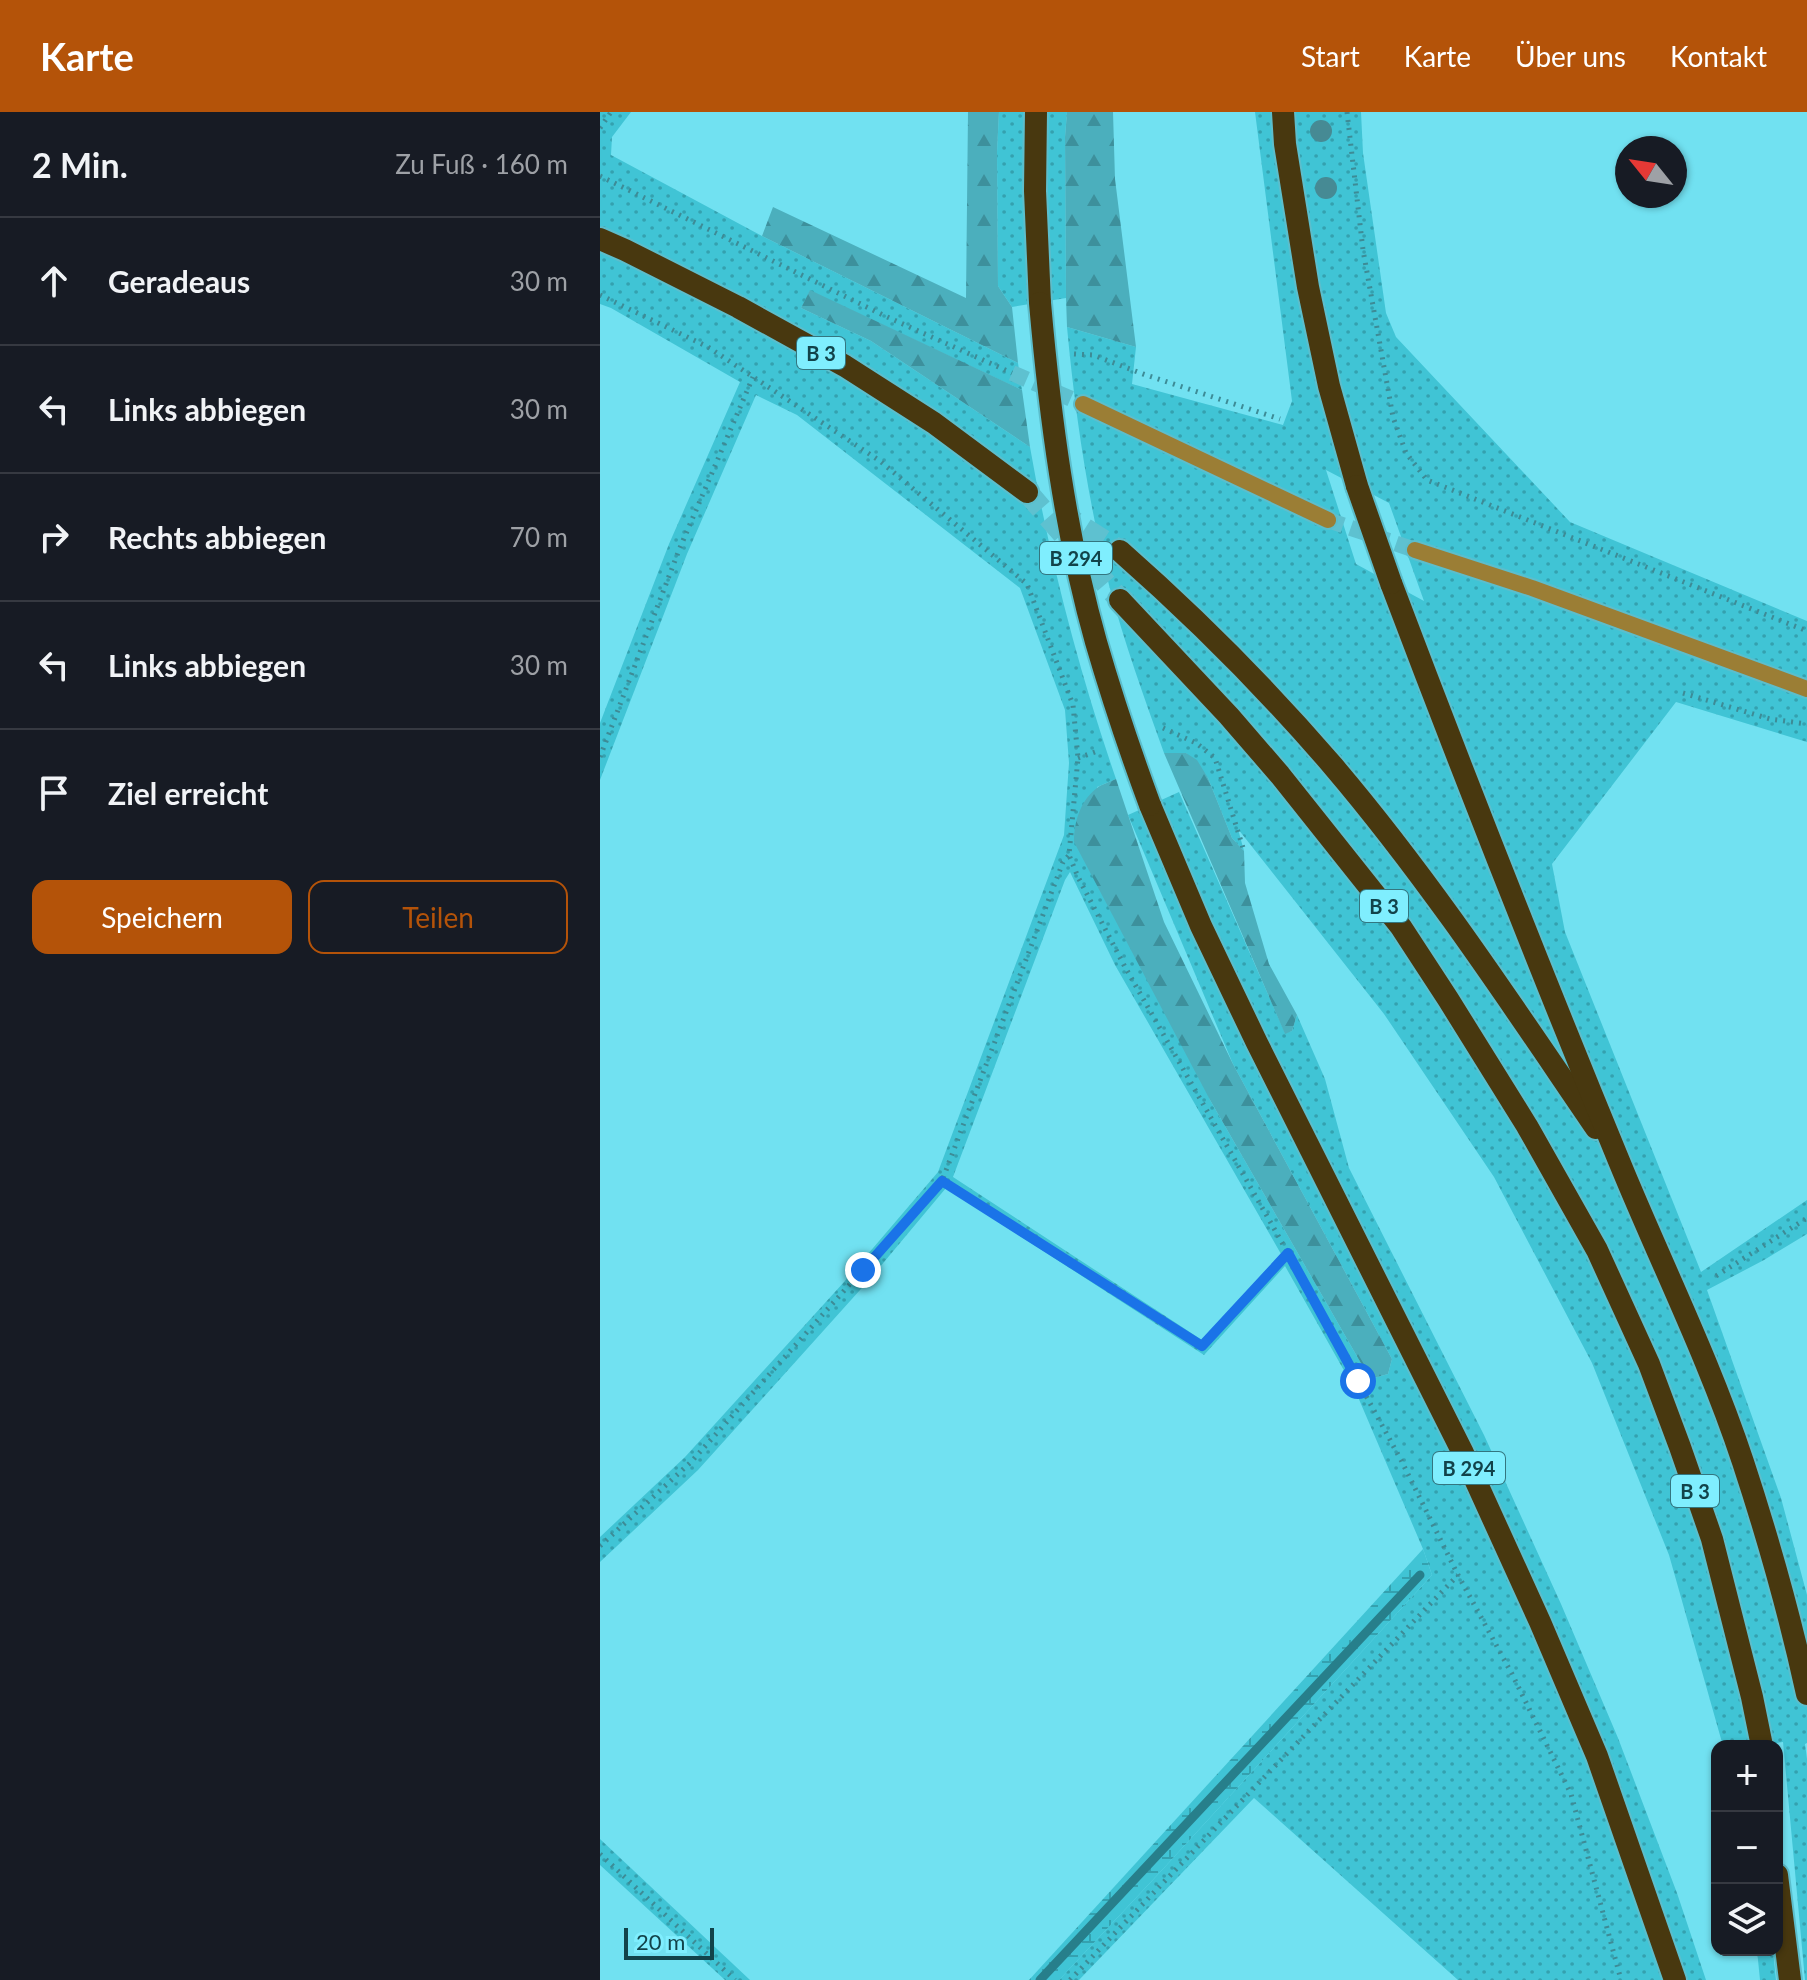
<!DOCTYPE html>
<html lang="de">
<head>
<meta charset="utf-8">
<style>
  :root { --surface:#171b24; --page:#20242c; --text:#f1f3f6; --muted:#9ea1a6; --line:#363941; --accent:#b45309 }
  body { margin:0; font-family:Lato,sans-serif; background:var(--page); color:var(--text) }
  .controls { position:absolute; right:24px; bottom:24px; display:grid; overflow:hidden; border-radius:16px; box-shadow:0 2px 6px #0004 }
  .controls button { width:72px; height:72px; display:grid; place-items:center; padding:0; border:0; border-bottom:2px solid var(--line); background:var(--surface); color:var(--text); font:40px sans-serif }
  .compass { position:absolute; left:1015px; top:24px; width:72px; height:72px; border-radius:50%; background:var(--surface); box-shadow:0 2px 6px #0004; rotate:300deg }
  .scale { position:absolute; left:24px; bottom:20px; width:90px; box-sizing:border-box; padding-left:8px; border:4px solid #12434a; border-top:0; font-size:22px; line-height:28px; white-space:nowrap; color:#12434a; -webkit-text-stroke:6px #7feefe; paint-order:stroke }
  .stop { position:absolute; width:24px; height:24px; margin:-18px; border:6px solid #1a73e8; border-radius:50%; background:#fff }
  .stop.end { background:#1a73e8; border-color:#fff; box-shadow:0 2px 8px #0008 }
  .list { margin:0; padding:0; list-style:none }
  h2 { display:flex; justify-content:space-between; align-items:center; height:104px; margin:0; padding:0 32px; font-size:34px }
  h2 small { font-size:26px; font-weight:400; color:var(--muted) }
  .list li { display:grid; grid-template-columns:52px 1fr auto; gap:24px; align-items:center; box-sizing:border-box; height:128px; padding:0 32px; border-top:2px solid var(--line) }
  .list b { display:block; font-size:30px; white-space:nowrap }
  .list em { font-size:26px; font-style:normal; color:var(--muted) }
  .actions { display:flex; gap:16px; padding:24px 32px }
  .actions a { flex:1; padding:18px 0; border:2px solid var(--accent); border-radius:16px; text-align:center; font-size:28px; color:var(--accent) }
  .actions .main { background:var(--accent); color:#fff }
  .icon { flex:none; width:44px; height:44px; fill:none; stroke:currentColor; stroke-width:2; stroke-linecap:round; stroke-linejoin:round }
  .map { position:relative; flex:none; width:1207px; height:1868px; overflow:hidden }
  header { display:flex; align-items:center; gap:48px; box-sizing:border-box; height:112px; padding:0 40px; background:var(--accent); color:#fff }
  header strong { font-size:38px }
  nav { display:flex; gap:44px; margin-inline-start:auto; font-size:28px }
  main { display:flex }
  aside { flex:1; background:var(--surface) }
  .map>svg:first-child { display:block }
  .grass { fill:url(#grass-dots); fill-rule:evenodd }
  .forest { fill:url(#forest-firs) }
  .wetland { fill:url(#wetland-marsh) }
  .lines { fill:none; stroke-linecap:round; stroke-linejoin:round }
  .stream { stroke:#277f8b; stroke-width:9 }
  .minor-tunnel { stroke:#5ec1d0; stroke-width:16; stroke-dasharray:16 8; stroke-linecap:butt }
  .trunk-tunnel { stroke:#5ec1d0; stroke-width:22; stroke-dasharray:22 11; stroke-linecap:butt }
  .minor-casing { stroke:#5cbecc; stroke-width:20 }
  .trunk-casing { stroke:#5cbecc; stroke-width:26 }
  .path { stroke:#3d8b96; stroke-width:5; stroke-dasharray:2 6; stroke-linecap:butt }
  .minor { stroke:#9b7e35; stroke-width:16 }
  .trunk { stroke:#48380f; stroke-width:22 }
  .trunk-bridge-casing { stroke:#5cbecc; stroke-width:26; stroke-linecap:butt }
  .trunk-bridge { stroke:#48380f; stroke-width:22 }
  .tree { fill:#468a94 }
  .route { stroke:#1a73e8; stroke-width:10 }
  .labels { text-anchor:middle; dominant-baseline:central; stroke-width:8; stroke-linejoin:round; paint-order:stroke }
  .shield { fill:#7feefe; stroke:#337680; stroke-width:2 }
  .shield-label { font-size:20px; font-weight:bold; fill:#12434a }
</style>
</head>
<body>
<header>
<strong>Karte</strong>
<nav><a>Start</a><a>Karte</a><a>Über uns</a><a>Kontakt</a></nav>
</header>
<main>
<aside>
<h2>2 Min.<small>Zu Fuß · 160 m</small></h2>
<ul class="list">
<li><svg class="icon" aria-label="ahead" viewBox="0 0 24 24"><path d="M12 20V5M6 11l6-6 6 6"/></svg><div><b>Geradeaus</b></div><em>30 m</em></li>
<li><svg class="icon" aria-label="left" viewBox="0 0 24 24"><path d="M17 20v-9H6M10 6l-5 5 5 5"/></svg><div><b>Links abbiegen</b></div><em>30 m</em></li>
<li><svg class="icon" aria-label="right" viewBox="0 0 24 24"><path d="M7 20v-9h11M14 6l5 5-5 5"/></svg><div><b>Rechts abbiegen</b></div><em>70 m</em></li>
<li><svg class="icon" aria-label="left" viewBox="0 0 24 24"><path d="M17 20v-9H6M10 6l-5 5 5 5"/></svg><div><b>Links abbiegen</b></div><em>30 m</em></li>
<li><svg class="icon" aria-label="arrive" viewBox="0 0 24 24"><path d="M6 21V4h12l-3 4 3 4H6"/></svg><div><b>Ziel erreicht</b></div></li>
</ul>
<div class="actions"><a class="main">Speichern</a><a>Teilen</a></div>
</aside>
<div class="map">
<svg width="1207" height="1868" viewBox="0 0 1207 1868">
  <defs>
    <pattern id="grass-dots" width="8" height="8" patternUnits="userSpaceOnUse" patternTransform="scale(2)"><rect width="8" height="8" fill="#40c4d5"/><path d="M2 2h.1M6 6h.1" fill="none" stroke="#34a1af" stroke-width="1.8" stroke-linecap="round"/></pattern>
    <pattern id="forest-firs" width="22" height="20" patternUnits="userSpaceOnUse" patternTransform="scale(2)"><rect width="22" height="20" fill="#4bafbd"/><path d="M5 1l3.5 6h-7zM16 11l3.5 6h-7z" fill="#3d909c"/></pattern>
    <pattern id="wetland-marsh" width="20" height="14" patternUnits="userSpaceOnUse" patternTransform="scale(2)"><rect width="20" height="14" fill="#40c4d5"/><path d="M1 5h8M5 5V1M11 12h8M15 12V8" fill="none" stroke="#34a1af"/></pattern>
  </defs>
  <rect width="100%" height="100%" fill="#71e1f1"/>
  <!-- grass -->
  <g class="grass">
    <path d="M0,0H31L12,25L11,43L162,124L418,251L422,278L210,179L201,196L271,229L430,335C450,449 479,559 516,667L497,675L610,988L770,1267L788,1262L792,1247L633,952L528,703L579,680L685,921L692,919L697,903L725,967L749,1056L884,1323L961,1492L1018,1626L1077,1781L1106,1868H858L654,1686L479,1868H459L563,1757L832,1463L823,1437L755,1278L685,1154L604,1243L346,1076L269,1168L98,1358L0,1450V1425L85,1345L244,1170L338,1060L464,723L469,651L465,598L420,476L197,303L156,283L87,442L0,668V611L69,432L140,270L11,196L0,192ZM470,760L515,853L681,1142L602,1228L353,1065L465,768Z"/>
    <path d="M399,0H467L465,25L466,186L412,195L398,174L397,40Z"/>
    <path d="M655,0H761L763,41L786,201L796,225L970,410L1207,509V630L1076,590L952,752L965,820L1101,1160L1207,1088V1122L1164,1148L1107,1178L1181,1386L1207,1483V1631L1205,1632L1207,1647V1868H1205L1183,1630L1151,1634H1123L1069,1443L992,1251L894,1065L784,902L638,717L644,739L632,726L608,666L586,641H564C544,585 524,530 509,473C488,388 475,302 467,215L536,235L532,272L683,313L692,289ZM726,358L789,391L824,489L756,452Z"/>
    <path d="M0,1727L150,1868H125L0,1753Z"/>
    <path d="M1157,1838H1173L1176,1868H1160Z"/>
  </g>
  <!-- forest -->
  <g class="forest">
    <path d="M368,0H399L397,40L398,174L412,195L418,251L162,124L173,95L366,186Z"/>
    <path d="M467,0H513L515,67L536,235L467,215L466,186L465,25Z"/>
    <path d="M210,178L422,278L430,335L271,229L201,196Z"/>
    <path d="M564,641H586L597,648L608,666L632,726L644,739L645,771L669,852L697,903L692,919L685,922Z"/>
    <path d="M516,667L564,810L633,952L792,1247L788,1262L770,1267L610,988L474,730C474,710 480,689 497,676C502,672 510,670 516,667Z"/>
  </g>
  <!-- wetland -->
  <path class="wetland" d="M823,1437L832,1463L563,1757L459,1868H429Z"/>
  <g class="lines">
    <!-- stream -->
    <path class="stream" d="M440,1868L820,1463"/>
    <!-- minor-tunnel -->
    <g class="minor-tunnel">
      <path d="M412,261L483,292"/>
      <path d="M728,408L815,438"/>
    </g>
    <!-- trunk-tunnel -->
    <g class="trunk-tunnel">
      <path d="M427,380L520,488"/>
      <path d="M457,399L520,439"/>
    </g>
    <defs>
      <g id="minor">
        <path d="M483,292L728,408"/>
        <path d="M815,438L932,476L1207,577"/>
      </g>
      <g id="trunk">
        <path d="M436,0L435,79L440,191"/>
        <path d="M683,0L685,32L708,175L729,274L757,374"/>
        <path d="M0,127L25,138L138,195L245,254L334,311L427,380"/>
        <path d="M520,439C596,506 667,577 733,654C830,768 912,893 996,1016"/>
        <path d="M791,471C864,664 940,857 1019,1049C1060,1149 1109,1247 1143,1350C1168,1426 1190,1504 1207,1582"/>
        <path d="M520,488L629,604L680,663L801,815L848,887L927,1014L997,1138L1049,1252L1080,1335L1112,1427L1152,1585L1162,1634"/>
        <path d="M550,693L601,814L657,931L863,1341L940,1510L997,1644L1075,1868"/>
        <path d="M1177,1763L1190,1868"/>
      </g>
    </defs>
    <!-- minor casing -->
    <use href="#minor" class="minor-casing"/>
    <!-- trunk casing -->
    <use href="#trunk" class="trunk-casing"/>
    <!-- path -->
    <g class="path">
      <path d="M747,0L763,138L793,305L806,341L827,368L1207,519"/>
      <path d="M0,16L11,0"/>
      <path d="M0,64L285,204L412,261"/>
      <path d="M0,183L108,235L280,349L427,472L473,593L478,646L469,743L478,765L525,855L688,1141L801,1348L858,1463L912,1562L971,1682L1021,1868"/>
      <path d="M474,242L493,243L543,262L680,307"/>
      <path d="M1083,581L1170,607L1207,612"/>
      <path d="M563,616L596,631L615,646L644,739"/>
      <path d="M0,645L79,438L153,265"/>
      <path d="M478,646L495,640"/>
      <path d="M342,1069L602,1234L688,1141"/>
      <path d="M1116,1164L1207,1106"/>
      <path d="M0,1434L91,1350L342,1069L463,750L469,743"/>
      <path d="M0,1742L135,1868"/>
      <path d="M470,1868L858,1463"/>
    </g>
    <!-- minor -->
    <use href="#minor" class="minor"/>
    <!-- trunk -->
    <use href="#trunk" class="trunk"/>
    <defs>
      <g id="trunk-bridge">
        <path d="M440,191C450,305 465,420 496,530C512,585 530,639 550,693"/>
        <path d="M757,374L791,471"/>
      </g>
    </defs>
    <!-- trunk-bridge casing -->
    <use href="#trunk-bridge" class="trunk-bridge-casing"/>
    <!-- trunk-bridge -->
    <use href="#trunk-bridge" class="trunk-bridge"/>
  </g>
  <!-- trees -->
  <g class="tree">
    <circle cx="721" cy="19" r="11"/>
    <circle cx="726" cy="76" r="11"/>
  </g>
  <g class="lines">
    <!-- route -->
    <path class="route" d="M263,1158L342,1069L602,1234L688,1141L758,1269"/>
  </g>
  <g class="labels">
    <!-- shield labels -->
    <g class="shield">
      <rect x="197" y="225" width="48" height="32" rx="6"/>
      <rect x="440" y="430" width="72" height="32" rx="6"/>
      <rect x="760" y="778" width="48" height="32" rx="6"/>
      <rect x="833" y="1340" width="72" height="32" rx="6"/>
      <rect x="1071" y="1363" width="48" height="32" rx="6"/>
    </g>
    <g class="shield-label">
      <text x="221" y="241">B 3</text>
      <text x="476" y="446">B 294</text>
      <text x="784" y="794">B 3</text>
      <text x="869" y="1356">B 294</text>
      <text x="1095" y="1379">B 3</text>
    </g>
  </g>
</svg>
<div class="controls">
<button>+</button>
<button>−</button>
<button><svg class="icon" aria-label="layers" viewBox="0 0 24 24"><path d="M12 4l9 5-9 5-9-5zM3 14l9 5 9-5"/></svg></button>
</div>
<svg class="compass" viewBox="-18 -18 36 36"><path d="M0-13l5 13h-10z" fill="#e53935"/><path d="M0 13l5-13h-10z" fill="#9ea1a6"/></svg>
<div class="scale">20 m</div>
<div class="stop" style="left:758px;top:1269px"></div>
<div class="stop end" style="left:263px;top:1158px"></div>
</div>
</main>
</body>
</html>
